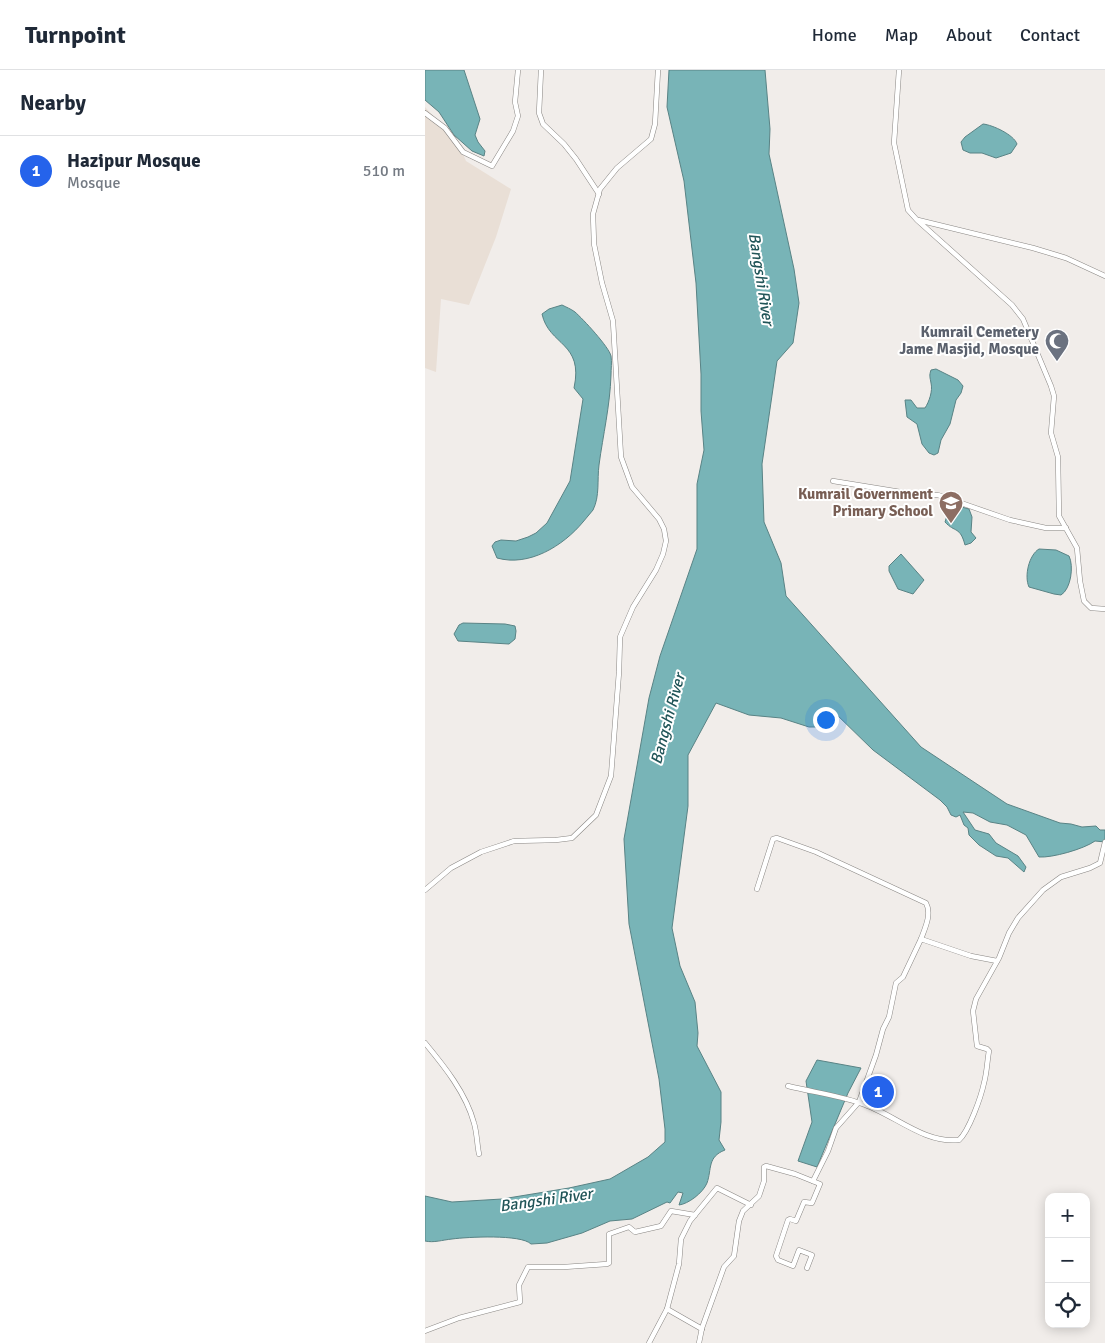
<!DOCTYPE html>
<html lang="en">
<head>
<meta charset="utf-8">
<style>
  :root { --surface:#fff; --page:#f6f6f7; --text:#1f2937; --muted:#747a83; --line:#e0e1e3; --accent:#2563eb }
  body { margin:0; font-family:Signika,sans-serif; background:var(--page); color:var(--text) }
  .controls { position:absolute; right:15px; bottom:15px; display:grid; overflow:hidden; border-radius:10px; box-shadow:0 2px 12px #0003 }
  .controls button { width:45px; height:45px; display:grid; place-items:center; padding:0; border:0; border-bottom:1px solid var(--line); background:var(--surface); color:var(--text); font:25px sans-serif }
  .you { position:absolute; left:400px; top:649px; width:18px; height:18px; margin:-12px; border:4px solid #fff; border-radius:50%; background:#1a73e8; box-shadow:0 0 0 8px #1a73e833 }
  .badge { display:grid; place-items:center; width:32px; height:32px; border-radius:50%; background:var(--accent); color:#fff; font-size:16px; font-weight:700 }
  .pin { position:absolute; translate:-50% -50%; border:2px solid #fff; box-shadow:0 1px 5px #0006 }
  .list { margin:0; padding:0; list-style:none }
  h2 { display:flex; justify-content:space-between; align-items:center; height:65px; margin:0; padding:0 20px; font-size:21px }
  h2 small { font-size:16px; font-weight:400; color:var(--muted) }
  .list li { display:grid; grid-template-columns:32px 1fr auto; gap:15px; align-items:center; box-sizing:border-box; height:70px; padding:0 20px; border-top:1px solid var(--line) }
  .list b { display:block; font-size:19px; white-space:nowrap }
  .list p { margin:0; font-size:16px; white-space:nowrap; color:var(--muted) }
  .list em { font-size:16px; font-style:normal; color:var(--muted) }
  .icon { flex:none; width:28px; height:28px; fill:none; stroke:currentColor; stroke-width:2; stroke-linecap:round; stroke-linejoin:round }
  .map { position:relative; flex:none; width:680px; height:1273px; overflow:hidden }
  header { display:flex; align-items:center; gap:30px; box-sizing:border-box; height:70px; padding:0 25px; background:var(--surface); border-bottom:1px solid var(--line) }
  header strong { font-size:24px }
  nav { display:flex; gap:28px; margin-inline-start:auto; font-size:18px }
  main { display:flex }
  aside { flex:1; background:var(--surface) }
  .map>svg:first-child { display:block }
  .built { fill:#e9dfd6 }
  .water { fill:#78b4b7; stroke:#598385 }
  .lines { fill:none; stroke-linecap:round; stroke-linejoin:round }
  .minor-casing { stroke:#898683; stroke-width:5.5 }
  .minor { stroke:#fff; stroke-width:4.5 }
  .labels { text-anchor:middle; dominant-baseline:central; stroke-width:4; stroke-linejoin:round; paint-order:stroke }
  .worship-label { font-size:15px; font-weight:bold; fill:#5b616d; stroke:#fff; text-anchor:end }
  .education-label { font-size:15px; font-weight:bold; fill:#785e54; stroke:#fff; text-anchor:end }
  .water-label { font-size:16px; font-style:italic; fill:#215558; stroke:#fff }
</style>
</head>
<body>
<header>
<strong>Turnpoint</strong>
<nav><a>Home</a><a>Map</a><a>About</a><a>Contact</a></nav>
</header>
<main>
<aside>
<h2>Nearby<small></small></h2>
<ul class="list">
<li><span class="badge">1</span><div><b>Hazipur Mosque</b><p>Mosque</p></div><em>510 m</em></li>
</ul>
</aside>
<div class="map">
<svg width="680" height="1273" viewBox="0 0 680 1273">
  <rect width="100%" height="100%" fill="#f1edea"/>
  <!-- built -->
  <path class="built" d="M0,37L33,73L41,91L86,119L71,167L44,235L16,229L11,302L0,298Z"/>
  <!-- water -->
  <g class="water">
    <path d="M0,0H39L55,49L50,65L53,72L60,81L59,86L47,81L29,65L14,42L0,30Z"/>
    <path d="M244,0H340L345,59L344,84L369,199L374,233L368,273L352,291L337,394L339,452L356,493L361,526L496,677L582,734L635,753L646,754L657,757L671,756L675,760H680V772L670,771C659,779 627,788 614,787L601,765L582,755L565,752L548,743L538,742L550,760L564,764L571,773L593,786L601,797L599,802L583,788L571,786L554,775L544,765L543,758L539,755L535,745L531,747L526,745L522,737L515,730L448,680L409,642L400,657H384L356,648L324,645L291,633L263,685V736L247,858L255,896L270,932L273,963L272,976L296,1022V1052L294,1070L300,1080C282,1087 287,1099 282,1113C278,1123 263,1134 254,1135L258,1123L253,1122L245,1133L242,1132L207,1149L185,1151L157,1163L122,1173L106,1174C96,1164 42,1167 27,1169C17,1170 9,1173 0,1171V1126L27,1132L77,1129L144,1118L185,1109L223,1087L240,1072V1059L234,1009L204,854L199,769L224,628L235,586L272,479V414L279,380L276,341V304L271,213L259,111L242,37Z"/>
    <path d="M558,54C568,55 589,65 592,74L586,83L571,88L557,83H545L538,80L536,72L540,67Z"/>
    <path d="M137,235C141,237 146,239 150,242C158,249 184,277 186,286C187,292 186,299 186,305C185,336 178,365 174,395C172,410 175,426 168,440C165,444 161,448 158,452C138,476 104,497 72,488L67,476L70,472L76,470L91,471L103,467L111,463L122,453L145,411L158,329L149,318C159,272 124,276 117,244L124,239Z"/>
    <path d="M511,299L533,310L538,316L536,323L531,330L525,354L516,370L513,383L509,385L504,383L497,374L492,354L482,347L480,330H486L492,338H500C504,332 508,321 506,313C505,307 504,306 506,300Z"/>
    <path d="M529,435L544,439L547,447L546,462L551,468L546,473L540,475C535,456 530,463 520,452L525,436Z"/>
    <path d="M614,479L631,480L644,486C649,496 646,519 636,525L629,524L604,517C599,506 604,485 614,479Z"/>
    <path d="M476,484L499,510L488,524L473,519L464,501V496Z"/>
    <path d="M38,553L80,554L90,556L91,561L90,569L84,574L33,571L29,564L34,555Z"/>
    <path d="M392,990L436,998L423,1023L392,1097L373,1091L387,1052L381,1011Z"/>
  </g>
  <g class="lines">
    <defs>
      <g id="minor">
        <path d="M116,0L114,43L118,54L139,74L151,89L174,124"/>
        <path d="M474,0L469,73L483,140L492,150L587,235L598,249L626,316L629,326L626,363L633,387L634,446L652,478L655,511L659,531L666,538L680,539"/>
        <path d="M0,43L20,58L38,82L67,96L88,61L93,46L90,32L93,0"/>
        <path d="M493,150L608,178L641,188L680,206"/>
        <path d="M408,411L494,425H513L585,450L621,458H641"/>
        <path d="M332,819L348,769L352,768L391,782L501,833C507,844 500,858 496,869"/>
        <path d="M0,820L26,798L56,782L89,771L131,770L147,768L171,745L186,706L194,602L195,567L208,537L231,500L238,484L241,471L239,459L234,449L207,417L196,387L188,251L177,213L169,174L168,144L175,119L192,98L226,69L230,54L233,0"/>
        <path d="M0,973C19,996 41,1023 49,1053C52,1063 52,1074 54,1084"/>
        <path d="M363,1016C387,1022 412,1025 435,1033C468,1043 498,1074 534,1070C544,1061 556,1027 559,1013C562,1002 562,992 564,981L562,979L552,976L548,941L551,929L574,888L584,863L593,848L618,820L636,807L665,798L675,793L680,772"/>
        <path d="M388,1111L403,1081L411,1058L434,1032L451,985L458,959L464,947L471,913L478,907L496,869L546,886L572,891"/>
        <path d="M242,1239L277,1259"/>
        <path d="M0,1261L34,1248L95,1232L94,1215L103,1197H139L182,1194L184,1193V1164L204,1157L210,1162L236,1156L246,1141L270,1145"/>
        <path d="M224,1273L242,1239L254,1194L256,1169L265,1151L292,1118L326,1135"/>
        <path d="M274,1273L277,1258L299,1197L309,1186L314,1151L318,1141L334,1126L339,1111V1097L341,1096L370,1104L395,1114L387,1133L379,1132L371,1151L365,1149L363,1150L351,1186L353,1190L368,1196L374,1180L387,1185L382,1198"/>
      </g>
    </defs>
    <!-- minor casing -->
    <use href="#minor" class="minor-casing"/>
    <!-- minor -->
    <use href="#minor" class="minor"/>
  </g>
  <!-- icons -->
  <defs>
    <symbol id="mosque-pin" viewBox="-11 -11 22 30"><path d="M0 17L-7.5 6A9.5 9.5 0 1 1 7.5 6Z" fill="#6b7280" stroke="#fff"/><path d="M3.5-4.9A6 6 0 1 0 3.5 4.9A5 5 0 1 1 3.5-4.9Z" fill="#fff"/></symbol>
    <symbol id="school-pin" viewBox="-11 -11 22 30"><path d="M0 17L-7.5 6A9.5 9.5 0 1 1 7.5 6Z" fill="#8d6e63" stroke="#fff"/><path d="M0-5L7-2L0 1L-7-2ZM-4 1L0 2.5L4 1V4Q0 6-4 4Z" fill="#fff"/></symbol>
  </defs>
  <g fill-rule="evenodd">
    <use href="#mosque-pin" x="618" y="257" width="28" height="38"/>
    <use href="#school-pin" x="512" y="419" width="28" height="38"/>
  </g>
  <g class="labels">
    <!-- worship labels -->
    <g class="worship-label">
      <text x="614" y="262">Kumrail Cemetery<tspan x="614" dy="17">Jame Masjid, Mosque</tspan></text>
    </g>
    <!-- education labels -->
    <g class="education-label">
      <text x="508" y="424">Kumrail Government<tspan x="508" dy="17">Primary School</tspan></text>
    </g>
    <!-- water labels -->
    <g class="water-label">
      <text transform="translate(336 209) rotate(81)">Bangshi River</text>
      <text transform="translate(243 649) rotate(-75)">Bangshi River</text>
      <text transform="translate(121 1130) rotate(-8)">Bangshi River</text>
    </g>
  </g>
</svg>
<div class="controls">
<button>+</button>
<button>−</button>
<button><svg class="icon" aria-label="locate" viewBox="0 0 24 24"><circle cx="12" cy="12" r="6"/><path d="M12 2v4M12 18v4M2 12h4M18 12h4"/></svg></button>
</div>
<div class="you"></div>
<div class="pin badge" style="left:453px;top:1022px">1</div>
</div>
</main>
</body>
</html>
